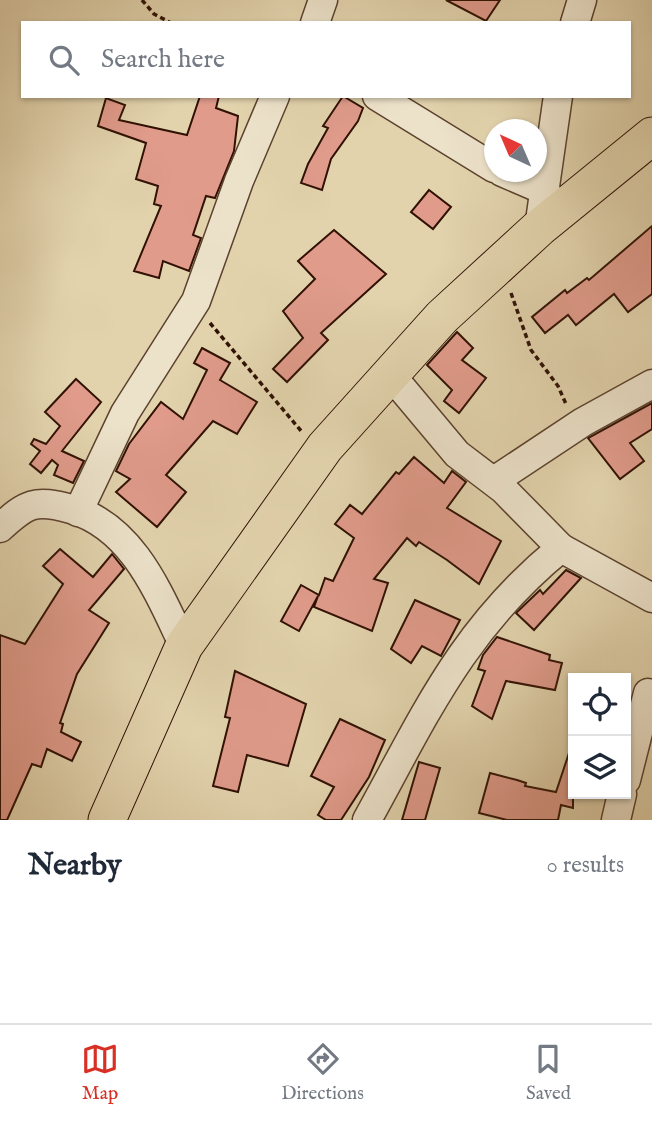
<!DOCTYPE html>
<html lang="en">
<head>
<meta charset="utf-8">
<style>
  :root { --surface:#fff; --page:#f6f6f7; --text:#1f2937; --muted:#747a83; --line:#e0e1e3; --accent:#d93025 }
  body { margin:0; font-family:"IM FELL English",serif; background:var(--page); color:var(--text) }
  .controls { position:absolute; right:21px; bottom:21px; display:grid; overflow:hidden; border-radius:0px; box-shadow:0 2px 5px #0004 }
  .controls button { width:63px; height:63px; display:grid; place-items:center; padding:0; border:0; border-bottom:2px solid var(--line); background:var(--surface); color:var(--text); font:35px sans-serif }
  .compass { position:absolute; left:484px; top:119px; width:63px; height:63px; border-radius:50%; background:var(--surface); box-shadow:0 2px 5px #0004; rotate:316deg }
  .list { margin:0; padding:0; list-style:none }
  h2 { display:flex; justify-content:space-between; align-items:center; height:91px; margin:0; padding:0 28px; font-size:30px }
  h2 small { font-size:23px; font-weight:400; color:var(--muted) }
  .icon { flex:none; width:38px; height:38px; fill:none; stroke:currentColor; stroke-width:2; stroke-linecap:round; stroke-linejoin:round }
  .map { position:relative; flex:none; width:652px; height:820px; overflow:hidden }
  .search { position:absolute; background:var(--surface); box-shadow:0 2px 5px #0004; left:21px; right:21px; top:21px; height:77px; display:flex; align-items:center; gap:18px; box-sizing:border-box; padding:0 24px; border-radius:0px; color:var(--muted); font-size:26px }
  .sheet { height:203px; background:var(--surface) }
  nav { display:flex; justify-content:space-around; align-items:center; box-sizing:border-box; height:98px; border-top:2px solid var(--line); background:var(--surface); font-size:19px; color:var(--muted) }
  nav a { display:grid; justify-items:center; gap:4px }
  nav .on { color:var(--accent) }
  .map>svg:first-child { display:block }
  .building { fill:#e09b8b; stroke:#301104; stroke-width:2 }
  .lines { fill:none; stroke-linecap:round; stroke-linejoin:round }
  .minor-casing { stroke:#5c422e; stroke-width:31 }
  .major-casing { stroke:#301104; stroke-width:39 }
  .path { stroke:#301104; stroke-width:3.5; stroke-dasharray:5 3.5; stroke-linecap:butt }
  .minor { stroke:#ece2ca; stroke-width:28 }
  .major { stroke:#e2d3ad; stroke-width:37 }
</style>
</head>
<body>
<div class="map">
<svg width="652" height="820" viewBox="0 0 652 820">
  <rect width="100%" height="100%" fill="#e2d3ad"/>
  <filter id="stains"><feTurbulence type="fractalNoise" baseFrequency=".00286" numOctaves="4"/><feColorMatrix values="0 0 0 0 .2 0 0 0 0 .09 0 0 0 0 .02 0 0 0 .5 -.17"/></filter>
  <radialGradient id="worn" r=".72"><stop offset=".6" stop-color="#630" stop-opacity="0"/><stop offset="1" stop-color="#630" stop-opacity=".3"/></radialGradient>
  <!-- building -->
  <g class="building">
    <path d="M446,0H500L486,21Z"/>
    <path d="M200,96H219L216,108L238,116L234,151L215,198L206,196L193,235L201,238L189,271L163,261L159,278L134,271L161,206L154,204L158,186L136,179L146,143L98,126L106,98L125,105L119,120L187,135Z"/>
    <path d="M343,96L363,108L358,121L331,159L322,190L301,183L308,164L328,128L323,126Z"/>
    <path d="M429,190L451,207L433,229L411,212Z"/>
    <path d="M652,226V294L628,312L614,294L576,325L568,315L545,333L532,317L565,290L567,293L587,278L589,280Z"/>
    <path d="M334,230L386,274L321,333L328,340L287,382L273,369L303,338L283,311L315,279L298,261Z"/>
    <path d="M457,332L473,348L462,360L486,378L459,413L444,401L452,390L427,365Z"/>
    <path d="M202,348L230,363L220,380L257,402L237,434L213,421L166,475L186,492L157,527L116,492L130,479L116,471L129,444L161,402L183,419L207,370L194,363Z"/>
    <path d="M76,379L101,402L62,451L84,461L73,483L54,475L58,465L52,460L41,473L30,464L40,451L31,444L34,439L46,444L60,426L45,412Z"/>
    <path d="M652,403V429L630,443L644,461L620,479L588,438Z"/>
    <path d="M414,457L444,483L452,471L466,482L447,508L501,541L479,584L447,560L419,542L416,546L407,538L374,579L388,583L372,631L314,607L318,596L299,631L281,621L301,585L319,595L325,578L333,581L354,538L335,524L350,505L362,514L396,472L399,474Z"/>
    <path d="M60,549L93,577L112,554L124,569L89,610L109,623L77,674L60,723L63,724L61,732L81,742L72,761L47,749L41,767L32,764L7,820H0V635L25,644L63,584L43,566Z"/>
    <path d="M566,570L581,578L534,630L516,613L540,590L543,594Z"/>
    <path d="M415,600L460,620L441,656L422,646L411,663L391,649Z"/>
    <path d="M497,637L550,655L549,660L562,663L555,690L506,681L492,719L472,706L485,671L478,669L483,655Z"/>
    <path d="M235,671L306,704L288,766L247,755L238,792L213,786L230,718L225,717Z"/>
    <path d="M340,719L385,740L369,777L341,820H326L318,815L334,787L311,776Z"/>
    <path d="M570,750H573V808L561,805L558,820H507L479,813L490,773L517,780L526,783L525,786L556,792Z"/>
    <path d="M419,762L440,768L425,820H402Z"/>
  </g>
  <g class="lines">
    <defs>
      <g id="minor">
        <path d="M315,23L323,0"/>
        <path d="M575,23L582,0"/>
        <path d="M377,96L494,168"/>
        <path d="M502,172L546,191"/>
        <path d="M539,228L558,96"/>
        <path d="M390,374L457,454L503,489L561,548L652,598"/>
        <path d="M494,481L583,422L652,384"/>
        <path d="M78,512L125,413L196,301L239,181L275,96"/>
        <path d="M0,528C27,503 35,499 71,509C133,527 158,592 184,646"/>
        <path d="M626,780L648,693"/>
        <path d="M367,820C426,713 463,628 561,548"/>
        <path d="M616,820L622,794"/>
      </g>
      <path id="major" d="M107,820L184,646L325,447L442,317L539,228L652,136"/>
    </defs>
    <!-- minor casing -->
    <use href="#minor" class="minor-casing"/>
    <!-- major casing -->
    <use href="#major" class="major-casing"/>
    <!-- path -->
    <g class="path">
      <path d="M142,0L154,14L171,23"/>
      <path d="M511,293L531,350L558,386L566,404"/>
      <path d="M210,323L302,432"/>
    </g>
    <!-- minor -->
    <use href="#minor" class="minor"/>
    <!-- major -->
    <use href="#major" class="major"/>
  </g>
  <rect width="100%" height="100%" filter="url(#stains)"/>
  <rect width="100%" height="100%" fill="url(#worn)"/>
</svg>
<div class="controls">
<button><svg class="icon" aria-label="locate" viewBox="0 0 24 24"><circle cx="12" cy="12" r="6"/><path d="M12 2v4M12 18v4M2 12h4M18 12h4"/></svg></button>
<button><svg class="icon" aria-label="layers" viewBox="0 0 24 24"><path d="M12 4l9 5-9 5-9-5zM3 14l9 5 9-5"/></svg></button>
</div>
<svg class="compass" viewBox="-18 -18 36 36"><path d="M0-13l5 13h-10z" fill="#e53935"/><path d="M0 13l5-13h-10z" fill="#747a83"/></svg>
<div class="search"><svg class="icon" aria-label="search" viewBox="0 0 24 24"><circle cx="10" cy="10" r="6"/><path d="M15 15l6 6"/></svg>Search here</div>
</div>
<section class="sheet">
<h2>Nearby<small>0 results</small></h2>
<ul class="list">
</ul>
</section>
<nav>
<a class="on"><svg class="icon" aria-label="map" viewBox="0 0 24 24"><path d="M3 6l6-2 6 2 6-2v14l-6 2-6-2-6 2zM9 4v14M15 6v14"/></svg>Map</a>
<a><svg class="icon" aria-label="directions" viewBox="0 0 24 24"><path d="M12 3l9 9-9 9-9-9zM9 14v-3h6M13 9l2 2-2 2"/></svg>Directions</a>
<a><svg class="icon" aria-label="saved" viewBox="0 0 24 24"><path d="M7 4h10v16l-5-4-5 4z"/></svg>Saved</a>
</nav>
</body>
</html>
